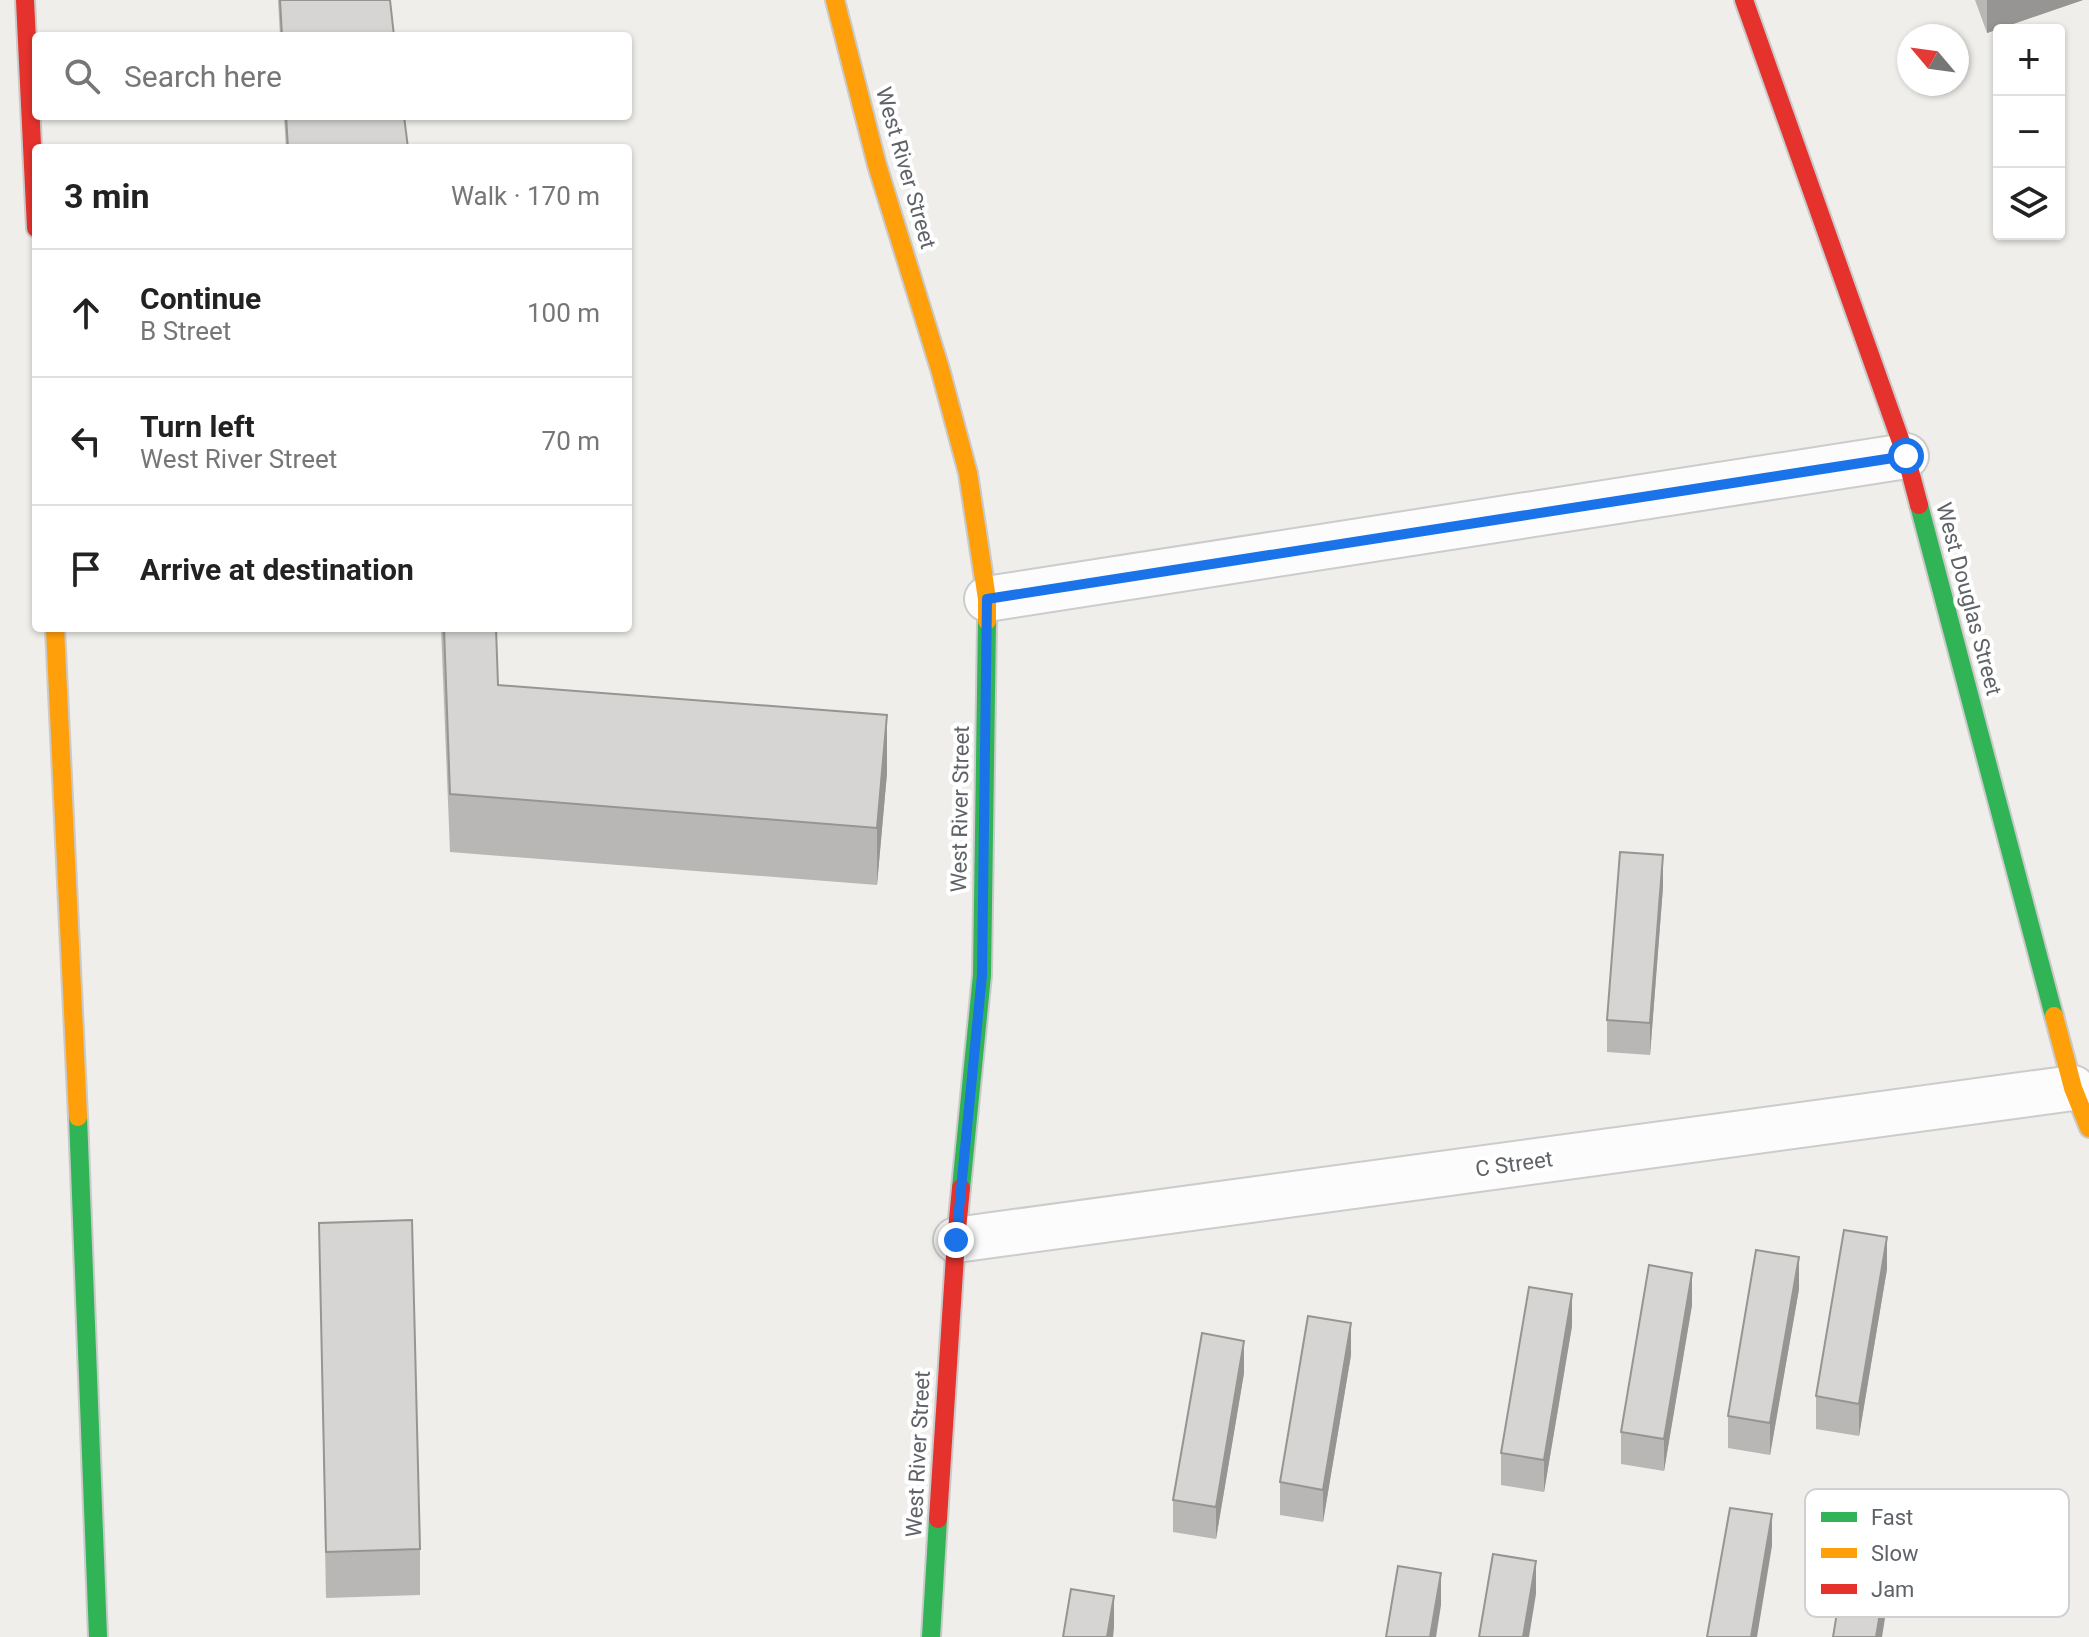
<!DOCTYPE html>
<html lang="en">
<head>
<meta charset="utf-8">
<style>
  :root { --surface:#fff; --page:#f2f2f2; --text:#222; --muted:#767676; --line:#e0e0e0 }
  body { margin:0; font-family:Roboto,sans-serif; background:var(--page); color:var(--text) }
  .controls { position:absolute; right:24px; top:24px; display:grid; overflow:hidden; border-radius:8px; box-shadow:0 2px 6px #0004 }
  .controls button { width:72px; height:72px; display:grid; place-items:center; padding:0; border:0; border-bottom:2px solid var(--line); background:var(--surface); color:var(--text); font:40px sans-serif }
  .compass { position:absolute; left:1897px; top:24px; width:72px; height:72px; border-radius:50%; background:var(--surface); box-shadow:0 2px 6px #0004; rotate:299deg }
  .stop { position:absolute; width:24px; height:24px; margin:-18px; border:6px solid #1a73e8; border-radius:50%; background:#fff }
  .stop.end { background:#1a73e8; border-color:#fff; box-shadow:0 2px 8px #0008 }
  .list { margin:0; padding:0; list-style:none }
  h2 { display:flex; justify-content:space-between; align-items:center; height:104px; margin:0; padding:0 32px; font-size:34px }
  h2 small { font-size:26px; font-weight:400; color:var(--muted) }
  .list li { display:grid; grid-template-columns:52px 1fr auto; gap:24px; align-items:center; box-sizing:border-box; height:128px; padding:0 32px; border-top:2px solid var(--line) }
  .list b { display:block; font-size:30px; white-space:nowrap }
  .list p { margin:0; font-size:26px; white-space:nowrap; color:var(--muted) }
  .list em { font-size:26px; font-style:normal; color:var(--muted) }
  .icon { flex:none; width:44px; height:44px; fill:none; stroke:currentColor; stroke-width:2; stroke-linecap:round; stroke-linejoin:round }
  .map { position:relative; flex:none; width:2089px; height:1637px; overflow:hidden }
  .search { position:absolute; background:var(--surface); box-shadow:0 2px 6px #0004; left:32px; top:32px; width:600px; height:88px; display:flex; align-items:center; gap:20px; box-sizing:border-box; padding:0 28px; border-radius:8px; color:var(--muted); font-size:30px }
  .panel { position:absolute; background:var(--surface); box-shadow:0 2px 6px #0004; left:32px; top:144px; width:600px; height:488px; border-radius:8px }
  .map>svg:first-child { display:block }
  .lines { fill:none; stroke-linecap:round; stroke-linejoin:round }
  .street-casing { stroke:#cbcccc; stroke-width:48 }
  .fast-casing { stroke:#cacacb; stroke-width:22 }
  .slow-casing { stroke:#cacacb; stroke-width:22 }
  .jam-casing { stroke:#cacacb; stroke-width:22 }
  .street { stroke:#fdfcfc; stroke-width:44 }
  .fast { stroke:#30b455; stroke-width:18 }
  .slow { stroke:#ff9f0a; stroke-width:18 }
  .jam { stroke:#e5322d; stroke-width:18 }
  .wall { fill:#b8b7b5 }
  .shaded-wall { fill:#969594 }
  .building { fill:#d6d5d3; stroke:#969594; stroke-width:2 }
  .route { stroke:#1a73e8; stroke-width:10 }
  .labels { text-anchor:middle; dominant-baseline:central; stroke-width:8; stroke-linejoin:round; paint-order:stroke }
  .street-label { font-size:22px; fill:#5f6368; stroke:#fff }
  .key { fill:#fff; stroke:#cfd0d2; stroke-width:2 }
  .key-label { font-size:22px; fill:#5f6368 }
</style>
</head>
<body>
<div class="map">
<svg width="2089" height="1637" viewBox="0 0 2089 1637">
  <rect width="100%" height="100%" fill="#efeeea"/>
  <g class="lines">
    <defs>
      <g id="street">
        <path d="M987,599L1906,456"/>
        <path d="M956,1240L2073,1088"/>
      </g>
      <g id="fast">
        <path d="M1919,505L2054,1016"/>
        <path d="M78,1117L98,1637"/>
        <path d="M961,1188L982,975L987,621"/>
        <path d="M931,1637L938,1519"/>
      </g>
      <g id="slow">
        <path d="M835,0L877,165L940,369L968,473L987,599V621"/>
        <path d="M55,628L78,1117"/>
        <path d="M2054,1016L2073,1088L2089,1128"/>
      </g>
      <g id="jam">
        <path d="M25,0L36,228"/>
        <path d="M1744,0L1906,456L1919,505"/>
        <path d="M938,1519L956,1240L961,1188"/>
      </g>
    </defs>
    <!-- street casing -->
    <use href="#street" class="street-casing"/>
    <!-- fast casing -->
    <use href="#fast" class="fast-casing"/>
    <!-- slow casing -->
    <use href="#slow" class="slow-casing"/>
    <!-- jam casing -->
    <use href="#jam" class="jam-casing"/>
    <!-- street -->
    <use href="#street" class="street"/>
    <!-- fast -->
    <use href="#fast" class="fast"/>
    <!-- slow -->
    <use href="#slow" class="slow"/>
    <!-- jam -->
    <use href="#jam" class="jam"/>
  </g>
  <!-- wall -->
  <g class="wall">
    <path d="M278,0H390L394,36H280Z"/>
    <path d="M1975,0H2083L1987,33Z"/>
    <path d="M284,116H404L408,148H286Z"/>
    <path d="M441,628H496L498,685L887,773L877,885L450,852Z"/>
    <path d="M1663,887L1650,1055L1607,1052V1020Z"/>
    <path d="M319,1223L420,1549V1595L326,1598Z"/>
    <path d="M1887,1269L1859,1436L1816,1429V1396Z"/>
    <path d="M1799,1289L1770,1455L1728,1448V1416Z"/>
    <path d="M1692,1305L1664,1471L1621,1464V1432Z"/>
    <path d="M1572,1326L1544,1492L1501,1485V1453Z"/>
    <path d="M1351,1355L1323,1522L1280,1515V1482Z"/>
    <path d="M1244,1373L1216,1539L1173,1532V1500Z"/>
  </g>
  <!-- shaded-wall -->
  <g class="shaded-wall">
    <path d="M1987,0H2083L1987,33Z"/>
    <path d="M887,715V773L877,885V828Z"/>
    <path d="M1663,855V887L1650,1055V1023Z"/>
    <path d="M1887,1237V1269L1859,1436V1404Z"/>
    <path d="M1799,1257V1289L1770,1455V1423Z"/>
    <path d="M1692,1273V1305L1664,1471V1439Z"/>
    <path d="M1572,1294V1326L1544,1492V1460Z"/>
    <path d="M1351,1323V1355L1323,1522V1490Z"/>
    <path d="M1244,1341V1373L1216,1539V1507Z"/>
    <path d="M1897,1511V1543L1882,1637H1876Z"/>
    <path d="M1772,1514V1546L1757,1637H1751Z"/>
    <path d="M1536,1561V1594L1529,1637H1523Z"/>
    <path d="M1441,1573V1605L1436,1637H1430Z"/>
    <path d="M1114,1596V1628L1113,1637H1107Z"/>
  </g>
  <!-- building -->
  <g class="building">
    <path d="M280,0H390L394,36H282Z"/>
    <path d="M286,116H404L408,148H288Z"/>
    <path d="M444,628H496L498,685L887,715L877,828L450,794Z"/>
    <path d="M1620,852L1663,855L1650,1023L1607,1020Z"/>
    <path d="M412,1220L420,1549L326,1552L319,1223Z"/>
    <path d="M1844,1230L1887,1237L1859,1404L1816,1396Z"/>
    <path d="M1756,1250L1799,1257L1770,1423L1728,1416Z"/>
    <path d="M1649,1265L1692,1273L1664,1439L1621,1432Z"/>
    <path d="M1529,1287L1572,1294L1544,1460L1501,1453Z"/>
    <path d="M1308,1316L1351,1323L1323,1490L1280,1482Z"/>
    <path d="M1202,1333L1244,1341L1216,1507L1173,1500Z"/>
    <path d="M1855,1504L1897,1511L1876,1637H1833Z"/>
    <path d="M1730,1508L1772,1514L1751,1637H1707Z"/>
    <path d="M1493,1554L1536,1561L1523,1637H1479Z"/>
    <path d="M1398,1566L1441,1573L1430,1637H1386Z"/>
    <path d="M1071,1589L1114,1596L1107,1637H1063Z"/>
  </g>
  <g class="lines">
    <!-- route -->
    <path class="route" d="M956,1240L982,975L987,599L1906,456"/>
  </g>
  <g class="labels">
    <!-- street labels -->
    <g class="street-label">
      <text transform="translate(906 168) rotate(74)">West River Street</text>
      <text transform="translate(1969 599) rotate(75)">West Douglas Street</text>
      <text transform="translate(960 809) rotate(-89)">West River Street</text>
      <text transform="translate(1514 1164) rotate(-8)">C Street</text>
      <text transform="translate(918 1454) rotate(-87)">West River Street</text>
    </g>
  </g>
  <!-- legend -->
  <rect x="1805" y="1489" width="264" height="128" rx="12" class="key"/>
  <rect x="1821" y="1512" width="36" height="10" fill="#30b455"/>
  <rect x="1821" y="1548" width="36" height="10" fill="#ff9f0a"/>
  <rect x="1821" y="1584" width="36" height="10" fill="#e5322d"/>
  <g class="key-label">
    <text x="1871" y="1525">Fast</text>
    <text x="1871" y="1561">Slow</text>
    <text x="1871" y="1597">Jam</text>
  </g>
</svg>
<div class="controls">
<button>+</button>
<button>−</button>
<button><svg class="icon" aria-label="layers" viewBox="0 0 24 24"><path d="M12 4l9 5-9 5-9-5zM3 14l9 5 9-5"/></svg></button>
</div>
<svg class="compass" viewBox="-18 -18 36 36"><path d="M0-13l5 13h-10z" fill="#e53935"/><path d="M0 13l5-13h-10z" fill="#767676"/></svg>
<div class="stop" style="left:1906px;top:456px"></div>
<div class="stop end" style="left:956px;top:1240px"></div>
<div class="search"><svg class="icon" aria-label="search" viewBox="0 0 24 24"><circle cx="10" cy="10" r="6"/><path d="M15 15l6 6"/></svg>Search here</div>
<section class="panel">
<h2>3 min<small>Walk · 170 m</small></h2>
<ul class="list">
<li><svg class="icon" aria-label="ahead" viewBox="0 0 24 24"><path d="M12 20V5M6 11l6-6 6 6"/></svg><div><b>Continue</b><p>B Street</p></div><em>100 m</em></li>
<li><svg class="icon" aria-label="left" viewBox="0 0 24 24"><path d="M17 20v-9H6M10 6l-5 5 5 5"/></svg><div><b>Turn left</b><p>West River Street</p></div><em>70 m</em></li>
<li><svg class="icon" aria-label="arrive" viewBox="0 0 24 24"><path d="M6 21V4h12l-3 4 3 4H6"/></svg><div><b>Arrive at destination</b></div></li>
</ul>
</section>
</div>
</body>
</html>
